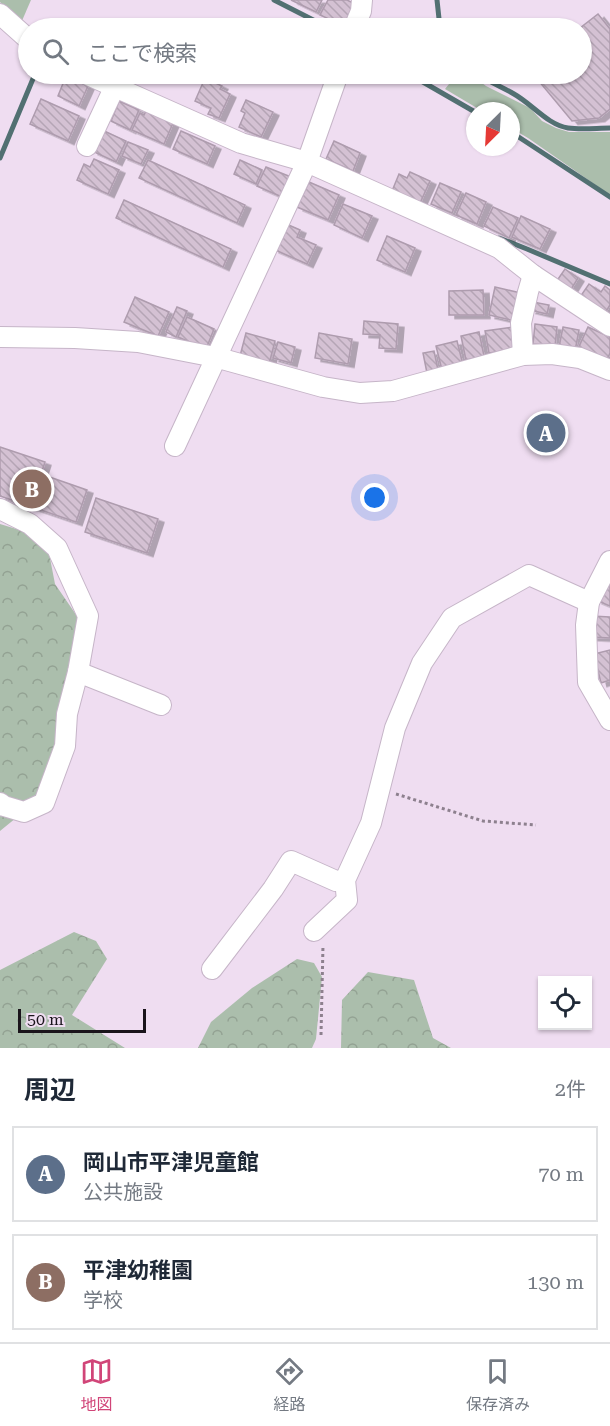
<!DOCTYPE html>
<html lang="ja">
<head>
<meta charset="utf-8">
<style>
  :root { --surface:#fff; --page:#f6f6f7; --text:#1f2937; --muted:#747a83; --line:#e0e1e3; --accent:#d14578 }
  body { margin:0; font-family:"Roboto Serif","Noto Sans JP",serif; background:var(--page); color:var(--text) }
  .controls { position:absolute; right:18px; bottom:18px; display:grid; overflow:hidden; border-radius:0px; box-shadow:0 2px 4px #0004 }
  .controls button { width:54px; height:54px; display:grid; place-items:center; padding:0; border:0; border-bottom:2px solid var(--line); background:var(--surface); color:var(--text); font:30px sans-serif }
  .compass { position:absolute; left:466px; top:102px; width:54px; height:54px; border-radius:50%; background:var(--surface); box-shadow:0 2px 4px #0004; rotate:204deg }
  .scale { position:absolute; left:18px; bottom:15px; width:128px; box-sizing:border-box; padding-left:6px; border:3px solid #1a141b; border-top:0; font-size:16px; line-height:21px; white-space:nowrap; color:#1a141b; -webkit-text-stroke:4px #efddf1; paint-order:stroke }
  .you { position:absolute; left:375px; top:498px; width:21px; height:21px; margin:-15px; border:4px solid #fff; border-radius:50%; background:#1a73e8; box-shadow:0 0 0 9px #1a73e833 }
  .badge { display:grid; place-items:center; width:39px; height:39px; border-radius:50%; background:var(--accent); color:#fff; font-size:20px; font-weight:700 }
  .pin { position:absolute; translate:-50% -50%; border:3px solid #fff; box-shadow:0 2px 6px #0006 }
  .list { margin:0; padding:0; list-style:none }
  h2 { display:flex; justify-content:space-between; align-items:center; height:78px; margin:0; padding:0 24px; font-size:26px }
  h2 small { font-size:20px; font-weight:400; color:var(--muted) }
  .list li { display:grid; grid-template-columns:39px 1fr auto; gap:18px; align-items:center; box-sizing:border-box; height:96px; margin:0 12px 12px; padding:0 12px; border:2px solid var(--line); border-radius:0px }
  .list b { display:block; font-size:22px; white-space:nowrap }
  .list p { margin:0; font-size:20px; white-space:nowrap; color:var(--muted) }
  .list em { font-size:20px; font-style:normal; color:var(--muted) }
  .icon { flex:none; width:33px; height:33px; fill:none; stroke:currentColor; stroke-width:2; stroke-linecap:round; stroke-linejoin:round }
  .map { position:relative; flex:none; width:610px; height:1048px; overflow:hidden }
  .search { position:absolute; background:var(--surface); box-shadow:0 2px 4px #0004; left:18px; right:18px; top:18px; height:66px; display:flex; align-items:center; gap:15px; box-sizing:border-box; padding:0 21px; border-radius:33px; color:var(--muted); font-size:22px }
  .sheet { height:294px; background:var(--surface) }
  nav { display:flex; justify-content:space-around; align-items:center; box-sizing:border-box; height:84px; border-top:2px solid var(--line); background:var(--surface); font-size:16px; color:var(--muted) }
  nav a { display:grid; justify-items:center; gap:3px }
  nav .on { color:var(--accent) }
  .map>svg:first-child { display:block }
  .grass { fill:#abbeac }
  .forest { fill:url(#forest-crowns) }
  .lines { fill:none; stroke-linecap:round; stroke-linejoin:round }
  .stream { stroke:#527072; stroke-width:5 }
  .building { fill:url(#building-back-hatch); stroke:#ae9cae; stroke-width:1.5; filter:url(#shadow) }
  .street-casing { stroke:#c6b5c8; stroke-width:22 }
  .path { stroke:#8d808e; stroke-width:3; stroke-dasharray:3 3; stroke-linecap:butt }
  .street { stroke:#fff; stroke-width:20 }
</style>
</head>
<body>
<div class="map">
<svg width="610" height="1048" viewBox="0 0 610 1048">
  <defs>
    <pattern id="forest-crowns" width="20" height="18" patternUnits="userSpaceOnUse" patternTransform="scale(1.5)"><rect width="20" height="18" fill="#abbeac"/><path d="M2 6a3 3 0 1 1 6 0M12 15a3 3 0 1 1 6 0" fill="none" stroke="#93a293"/></pattern>
    <pattern id="building-back-hatch" width="6" height="6" patternUnits="userSpaceOnUse" patternTransform="scale(1.5)"><rect width="6" height="6" fill="#d4c1d3"/><path d="M-1 5l2 2M0 0l6 6M5-1l2 2" fill="none" stroke="#b5a5b5"/></pattern>
    <filter id="shadow"><feDropShadow dx="6" dy="3.5" stdDeviation="0" flood-color="#0004"/></filter>
  </defs>
  <rect width="100%" height="100%" fill="#efddf1"/>
  <!-- grass -->
  <g class="grass">
    <path d="M0,0H31L21,23L0,2Z"/>
    <path d="M457,74H470L486,86L530,108L542,121L556,128L569,132H610V195L528,138L511,128V111H482L445,89Z"/>
  </g>
  <!-- forest -->
  <g class="forest">
    <path d="M0,524L23,531L49,553L55,584L79,619L59,746L38,800L0,831Z"/>
    <path d="M74,932L96,941L107,959L72,1015L125,1048H0V970Z"/>
    <path d="M297,959L314,963L322,977L316,1039L312,1048H198L211,1022L252,988Z"/>
    <path d="M368,972L414,980L433,1038L451,1048H341L342,1000Z"/>
  </g>
  <g class="lines">
    <!-- stream -->
    <g class="stream">
      <path d="M274,0L329,28"/>
      <path d="M437,0L440,28"/>
      <path d="M409,74L475,112"/>
      <path d="M478,74C489,82 502,87 514,94C532,104 548,125 568,128C582,130 597,128 610,128"/>
      <path d="M511,132L610,197"/>
      <path d="M0,158L35,74"/>
      <path d="M499,238L527,249L610,284"/>
    </g>
  </g>
  <!-- building -->
  <g class="building">
    <path d="M291,0H322L316,12Z"/>
    <path d="M328,0H347L357,5L346,27L320,15Z"/>
    <path d="M598,14L610,29V109L599,118L572,121L533,74H582V28H580Z"/>
    <path d="M66,76L88,86L79,106L58,96Z"/>
    <path d="M205,78L222,86L220,89L230,94L219,118L208,114L211,108L195,101Z"/>
    <path d="M41,99L79,116L68,141L30,124Z"/>
    <path d="M246,100L273,112L261,137L239,127L245,113L241,111Z"/>
    <path d="M119,101L139,110L130,130L111,121Z"/>
    <path d="M146,111L173,123L164,144L132,130L140,113L144,115Z"/>
    <path d="M102,130L126,141L116,162L92,151Z"/>
    <path d="M181,131L215,146L207,164L173,149Z"/>
    <path d="M334,141L360,153L353,171L326,159Z"/>
    <path d="M128,142L148,150L141,164L122,156Z"/>
    <path d="M94,159L119,170L108,194L77,180L84,164L90,167Z"/>
    <path d="M148,160L245,205L237,223L139,178Z"/>
    <path d="M240,160L262,170L256,184L234,174Z"/>
    <path d="M266,167L291,177L282,197L257,186Z"/>
    <path d="M410,172L430,181L420,203L392,191L399,174L407,178Z"/>
    <path d="M309,182L339,195L328,220L297,207Z"/>
    <path d="M440,183L461,192L452,213L431,204Z"/>
    <path d="M466,193L486,202L477,224L456,215Z"/>
    <path d="M124,200L231,249L223,267L116,218Z"/>
    <path d="M343,204L372,216L362,238L334,225Z"/>
    <path d="M493,207L518,218L509,238L484,226Z"/>
    <path d="M521,216L550,229L540,249L512,237Z"/>
    <path d="M284,223L300,230L297,237L316,245L307,264L273,249Z"/>
    <path d="M387,236L415,248L405,272L377,260Z"/>
    <path d="M565,269L578,278L570,291L556,282Z"/>
    <path d="M589,284L601,292L605,286L610,290V305L605,313L580,297Z"/>
    <path d="M495,287L521,293L515,321L489,315Z"/>
    <path d="M483,290L484,315H449V291Z"/>
    <path d="M135,297L169,312L158,336L124,322Z"/>
    <path d="M533,302L549,305L547,314L530,310Z"/>
    <path d="M177,307L187,311L176,337L166,332Z"/>
    <path d="M187,317L214,329L206,349L178,337Z"/>
    <path d="M364,321L398,324L396,349L379,348L380,335L363,334Z"/>
    <path d="M535,324L557,327L555,346L533,344Z"/>
    <path d="M513,327L516,349L489,353L485,331Z"/>
    <path d="M563,327L579,330L575,351L559,347Z"/>
    <path d="M588,327L610,337V353L605,364L577,351Z"/>
    <path d="M479,332L484,356L466,360L461,336Z"/>
    <path d="M246,333L275,341L269,364L240,356Z"/>
    <path d="M319,333L352,339L348,364L315,358Z"/>
    <path d="M457,341L463,365L442,370L436,346Z"/>
    <path d="M278,342L295,347L291,363L273,358Z"/>
    <path d="M434,351L438,370L427,373L423,353Z"/>
    <path d="M0,447L45,462L41,474L87,490L76,522L0,496Z"/>
    <path d="M96,498L158,519L147,553L85,532Z"/>
    <path d="M604,582L610,585V606L596,600Z"/>
    <path d="M592,616L610,617V638L591,637Z"/>
    <path d="M610,650V680L601,683L594,654Z"/>
  </g>
  <g class="lines">
    <defs>
      <g id="street">
        <path d="M0,14L28,39"/>
        <path d="M354,28L361,11L362,0"/>
        <path d="M86,74L241,143L307,162L499,248L533,275L610,326"/>
        <path d="M87,146L115,86"/>
        <path d="M0,337L75,338L138,342L215,357L323,387L360,393L393,391L523,355L552,354L580,358L610,370"/>
        <path d="M523,355L521,323L528,292L533,275"/>
        <path d="M175,446L307,162L338,74"/>
        <path d="M0,509L30,524L57,548L88,616L78,672L67,714L65,746L44,803L24,812L4,806L0,803"/>
        <path d="M610,561L589,602L586,625L588,682L610,720"/>
        <path d="M78,672L161,705"/>
        <path d="M314,931L347,900L345,880L371,823L395,728L422,663L452,618L529,575L589,602"/>
        <path d="M212,969L273,889L291,861L336,881L345,880"/>
      </g>
    </defs>
    <!-- street casing -->
    <use href="#street" class="street-casing"/>
    <!-- path -->
    <g class="path">
      <path d="M396,794L483,821L536,825"/>
      <path d="M321,1035L323,945"/>
    </g>
    <!-- street -->
    <use href="#street" class="street"/>
  </g>
</svg>
<div class="controls">
<button><svg class="icon" aria-label="locate" viewBox="0 0 24 24"><circle cx="12" cy="12" r="6"/><path d="M12 2v4M12 18v4M2 12h4M18 12h4"/></svg></button>
</div>
<svg class="compass" viewBox="-18 -18 36 36"><path d="M0-13l5 13h-10z" fill="#e53935"/><path d="M0 13l5-13h-10z" fill="#747a83"/></svg>
<div class="scale">50 m</div>
<div class="you"></div>
<div class="pin badge" style="left:546px;top:433px;background:#5c6f8a">A</div>
<div class="pin badge" style="left:32px;top:489px;background:#8d6e63">B</div>
<div class="search"><svg class="icon" aria-label="search" viewBox="0 0 24 24"><circle cx="10" cy="10" r="6"/><path d="M15 15l6 6"/></svg>ここで検索</div>
</div>
<section class="sheet">
<h2>周辺<small>2件</small></h2>
<ul class="list">
<li><span class="badge" style="background:#5c6f8a">A</span><div><b>岡山市平津児童館</b><p>公共施設</p></div><em>70 m</em></li>
<li><span class="badge" style="background:#8d6e63">B</span><div><b>平津幼稚園</b><p>学校</p></div><em>130 m</em></li>
</ul>
</section>
<nav>
<a class="on"><svg class="icon" aria-label="map" viewBox="0 0 24 24"><path d="M3 6l6-2 6 2 6-2v14l-6 2-6-2-6 2zM9 4v14M15 6v14"/></svg>地図</a>
<a><svg class="icon" aria-label="directions" viewBox="0 0 24 24"><path d="M12 3l9 9-9 9-9-9zM9 14v-3h6M13 9l2 2-2 2"/></svg>経路</a>
<a><svg class="icon" aria-label="saved" viewBox="0 0 24 24"><path d="M7 4h10v16l-5-4-5 4z"/></svg>保存済み</a>
</nav>
</body>
</html>
